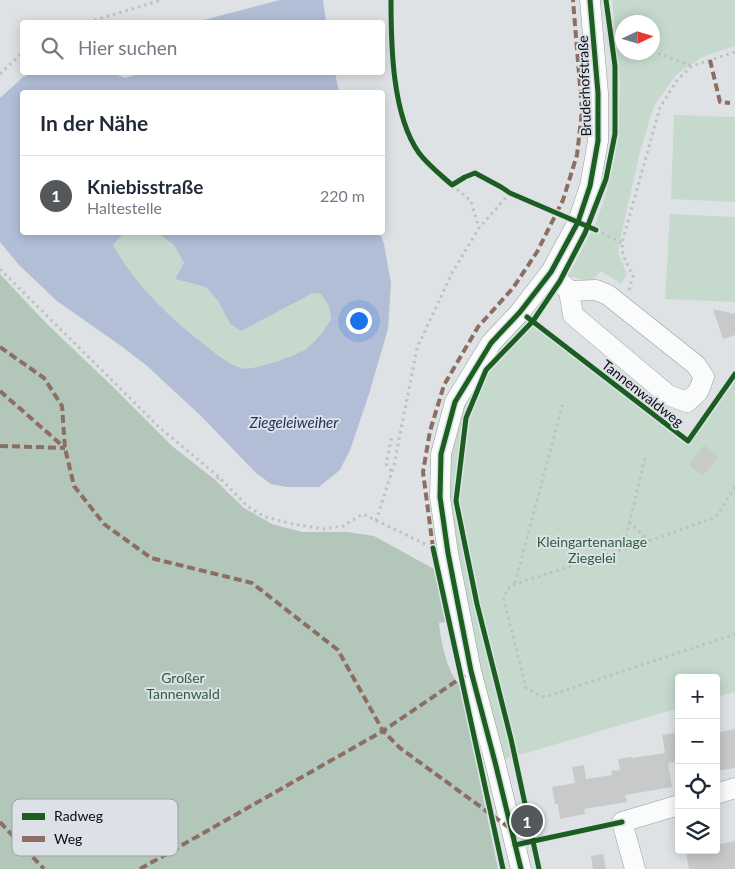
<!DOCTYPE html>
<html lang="de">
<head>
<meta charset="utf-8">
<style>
  :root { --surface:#fff; --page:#f6f6f7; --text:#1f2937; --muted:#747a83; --line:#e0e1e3; --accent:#55585a }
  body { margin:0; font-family:Lato,sans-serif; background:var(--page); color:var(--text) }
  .controls { position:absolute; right:15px; bottom:15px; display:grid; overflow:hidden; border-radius:5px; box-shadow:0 2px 12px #0003 }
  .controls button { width:45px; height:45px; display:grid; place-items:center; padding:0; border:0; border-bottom:1px solid var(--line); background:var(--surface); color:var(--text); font:25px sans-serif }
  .compass { position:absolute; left:615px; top:15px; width:45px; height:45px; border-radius:50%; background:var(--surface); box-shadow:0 2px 12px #0003; rotate:86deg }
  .you { position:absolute; left:358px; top:320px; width:18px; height:18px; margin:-12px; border:4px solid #fff; border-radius:50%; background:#1a73e8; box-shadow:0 0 0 8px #1a73e833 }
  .badge { display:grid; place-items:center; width:32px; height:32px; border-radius:50%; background:var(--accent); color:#fff; font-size:16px; font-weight:700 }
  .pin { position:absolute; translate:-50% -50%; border:2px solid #fff; box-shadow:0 1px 5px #0006 }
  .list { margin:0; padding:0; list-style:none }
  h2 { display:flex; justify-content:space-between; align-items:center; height:65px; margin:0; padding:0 20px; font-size:21px }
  h2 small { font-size:16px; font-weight:400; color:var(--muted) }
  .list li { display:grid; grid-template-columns:32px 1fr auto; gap:15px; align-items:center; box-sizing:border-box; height:80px; padding:0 20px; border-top:1px solid var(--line) }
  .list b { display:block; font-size:19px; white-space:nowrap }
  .list p { margin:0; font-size:16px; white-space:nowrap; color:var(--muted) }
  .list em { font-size:16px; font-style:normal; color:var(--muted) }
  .icon { flex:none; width:28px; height:28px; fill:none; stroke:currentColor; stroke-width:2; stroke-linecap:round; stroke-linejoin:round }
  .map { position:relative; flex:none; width:735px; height:869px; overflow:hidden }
  .search { position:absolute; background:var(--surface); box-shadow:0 2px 12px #0003; left:20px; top:20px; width:365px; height:55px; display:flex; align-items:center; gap:12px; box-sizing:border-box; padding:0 18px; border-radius:5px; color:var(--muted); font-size:19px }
  .panel { position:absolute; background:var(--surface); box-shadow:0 2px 12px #0003; left:20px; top:90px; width:365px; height:145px; border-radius:5px }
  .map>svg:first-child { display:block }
  .green { fill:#c5dacd; fill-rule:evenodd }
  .forest { fill:#b2c6ba }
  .water { fill:#b2bed6 }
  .building { fill:#c8c9c9 }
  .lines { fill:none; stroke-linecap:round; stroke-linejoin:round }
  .minor-casing { stroke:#9a9c9e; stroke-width:21 }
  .path { stroke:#bfc0c2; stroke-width:3; stroke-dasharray:2.5 4; stroke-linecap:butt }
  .minor { stroke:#fafbfb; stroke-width:20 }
  .quiet { stroke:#8d6e63; stroke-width:4; stroke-dasharray:8 4; stroke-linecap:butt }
  .cycleway-casing { stroke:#dce1e8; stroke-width:8 }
  .cycleway { stroke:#1b5e20; stroke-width:5 }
  .labels { text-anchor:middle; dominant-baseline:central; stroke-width:4; stroke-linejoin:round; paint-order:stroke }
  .street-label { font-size:14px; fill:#0b0d0f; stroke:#dce1e8 }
  .park-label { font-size:14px; fill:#2c613e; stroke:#dce1e8 }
  .water-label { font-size:15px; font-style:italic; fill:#213460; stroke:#dce1e8 }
  .key { fill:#dce1e8; stroke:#9da1a7; stroke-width:1 }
  .key-label { font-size:14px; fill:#0b0d0f }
</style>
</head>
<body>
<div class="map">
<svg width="735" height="869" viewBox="0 0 735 869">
  <rect width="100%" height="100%" fill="#dfe2e5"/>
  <!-- green -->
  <g class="green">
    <path d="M612,0H735V46L702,57L676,75L654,106L640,152L623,226L618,253L627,274L621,284L601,271L591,282L568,276L596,223L606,194L618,140L620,83ZM622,22H652V52H622Z"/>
    <path d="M674,115L735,117V202L671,199Z"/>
    <path d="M670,214L735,217V302L665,299Z"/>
    <path d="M158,232L174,245L184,263L175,279L206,287L219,301L230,324L241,331L313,293L321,294L329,306L331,319C324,331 315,344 303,351C293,357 252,372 241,368C228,364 217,354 206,346C169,317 136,286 113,245L124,233Z"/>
    <path d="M520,312L687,441L735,374V692L716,697V678H679V708L495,762L471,671L441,454L491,343Z"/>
  </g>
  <!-- forest -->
  <path class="forest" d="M0,274L46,323L112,386L172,446L214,479L244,508L272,524L302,532H347L374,536L434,569L446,622L439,623C441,641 447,673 460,685L498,869H0Z"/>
  <!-- water -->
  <g class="water">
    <path d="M280,0H323L326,22H254L243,21L233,22H196Z"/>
    <path d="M145,72L335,73L339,92H22V232L124,233L113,245C136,286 169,317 206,346C217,354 228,364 241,368C251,372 298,355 306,349C317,340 324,331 331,319L329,306L321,294L313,293L241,331L230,324L219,302L206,287L175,279L184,263L174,245L158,233H380L384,244L391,283L388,329L369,394L350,450L340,470L319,487H287L271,484L256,473L201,416L146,365L121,346L57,301L19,265L0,242V98L23,77L32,73H112L125,78Z"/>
  </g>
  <!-- building -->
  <g class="building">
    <path d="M713,309L735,314V335L723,339Z"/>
    <path d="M704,445L718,457L703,476L689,465Z"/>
    <path d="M735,729V768L716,771V733Z"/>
    <path d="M676,733L679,761L668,763L672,787L625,795L627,802L584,809L585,814L560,819L558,804H555L552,787L575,783L572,767L584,765L586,779L612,775L611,771L620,770L618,759L631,757L632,758L665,753L662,735Z"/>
    <path d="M735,841V869H689L686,852L716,850V845Z"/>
    <path d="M603,854L606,869H593L591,856Z"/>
  </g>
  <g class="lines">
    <defs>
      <g id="minor">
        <path d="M551,272L569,291L573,315L668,395L687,402L698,392L704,377L696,365L608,295L596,290L569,291"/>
        <path d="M716,794L735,788"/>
        <path d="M521,869L495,762L471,671L448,553L440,497L441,454L455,402L491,343L520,312L551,272L578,222L590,186L598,141V93L590,0"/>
        <path d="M635,869L622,822L679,805"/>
      </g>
    </defs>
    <!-- minor casing -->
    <use href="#minor" class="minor-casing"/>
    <!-- path -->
    <g class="path">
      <path d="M88,22L162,0"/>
      <path d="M611,34L622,39"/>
      <path d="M652,51L692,66"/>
      <path d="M0,74L22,53"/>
      <path d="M452,185L471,201L479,228"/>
      <path d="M596,230L622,243"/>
      <path d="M0,269L159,427L219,477L247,506L265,517L293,524L323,529L343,526L363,514L429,546"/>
      <path d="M629,290L633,276L623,255L622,243L660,107L678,79L692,66L735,52"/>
      <path d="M391,471L386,464L392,436"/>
      <path d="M735,487L716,517L649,541L515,584L507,589L504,600L526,688L539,695L545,697L735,634"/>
      <path d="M195,503L219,477"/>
      <path d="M376,521L394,465L417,348L452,273L479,228L510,193"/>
      <path d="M629,522L649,541"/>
      <path d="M623,549L645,458"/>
      <path d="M515,583L563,403"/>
    </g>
    <!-- minor -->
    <use href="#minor" class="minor"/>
    <!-- quiet -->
    <g class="quiet">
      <path d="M710,60L720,102L730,103"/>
      <path d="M0,347L44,378L62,406L65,448L74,486L104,524L151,558L252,583L338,650L383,731L400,748L511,829"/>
      <path d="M0,391L65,448"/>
      <path d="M0,446L65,448"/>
      <path d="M433,548L423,472L430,431L444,385L478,327L513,288L537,252L563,200L577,155L582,111L573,0"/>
      <path d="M0,822L44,869"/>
      <path d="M140,869L383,731L465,675"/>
    </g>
    <defs>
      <g id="cycleway">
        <path d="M391,0C391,45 392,115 419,153C428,165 441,175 452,185L465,177L475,173L501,187L510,193L596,230"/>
        <path d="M527,317L688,441L735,374"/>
        <path d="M433,548L503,869"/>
        <path d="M515,845L622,822"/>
        <path d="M521,869L495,762L471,671L448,553L440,497L441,454L455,402L491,343L520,312L551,272L578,222L590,186L598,141V93L590,0"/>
        <path d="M539,869L511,739L477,604L456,501L466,418L486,370L533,321L560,281L585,233L606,179L615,134V66L606,0"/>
      </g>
    </defs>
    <!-- cycleway casing -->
    <use href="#cycleway" class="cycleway-casing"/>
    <!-- cycleway -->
    <use href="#cycleway" class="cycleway"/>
  </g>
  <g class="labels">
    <!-- street labels -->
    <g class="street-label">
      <text transform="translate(584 86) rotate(-92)">Bruderhofstraße</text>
      <text transform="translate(643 393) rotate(38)">Tannenwaldweg</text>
    </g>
    <!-- park labels -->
    <g class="park-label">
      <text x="592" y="541">Kleingartenanlage<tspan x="592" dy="16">Ziegelei</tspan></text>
      <text x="183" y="677">Großer<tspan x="183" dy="16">Tannenwald</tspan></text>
    </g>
    <!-- water labels -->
    <g class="water-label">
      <text x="294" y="422">Ziegeleiweiher</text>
    </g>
  </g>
  <!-- legend -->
  <rect x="12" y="799" width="166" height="57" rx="8" class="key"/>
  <rect x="22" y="813" width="23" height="7" fill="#1b5e20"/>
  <rect x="22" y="836" width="23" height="6" fill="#8d6e63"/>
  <g class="key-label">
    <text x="54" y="821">Radweg</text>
    <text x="54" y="844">Weg</text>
  </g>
</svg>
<div class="controls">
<button>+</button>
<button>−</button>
<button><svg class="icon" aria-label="locate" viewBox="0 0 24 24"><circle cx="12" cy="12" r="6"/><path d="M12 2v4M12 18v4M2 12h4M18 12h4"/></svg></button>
<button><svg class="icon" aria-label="layers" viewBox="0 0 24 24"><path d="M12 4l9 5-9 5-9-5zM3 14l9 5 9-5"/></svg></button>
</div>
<svg class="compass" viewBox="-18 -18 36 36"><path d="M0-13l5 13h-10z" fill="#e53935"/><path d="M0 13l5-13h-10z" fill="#747a83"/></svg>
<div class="you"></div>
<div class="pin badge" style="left:527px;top:821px">1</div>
<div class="search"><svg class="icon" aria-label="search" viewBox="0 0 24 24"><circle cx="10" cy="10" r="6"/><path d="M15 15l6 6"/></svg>Hier suchen</div>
<section class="panel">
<h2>In der Nähe<small></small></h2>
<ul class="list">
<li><span class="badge">1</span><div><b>Kniebisstraße</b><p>Haltestelle</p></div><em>220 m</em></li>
</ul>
</section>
</div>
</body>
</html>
